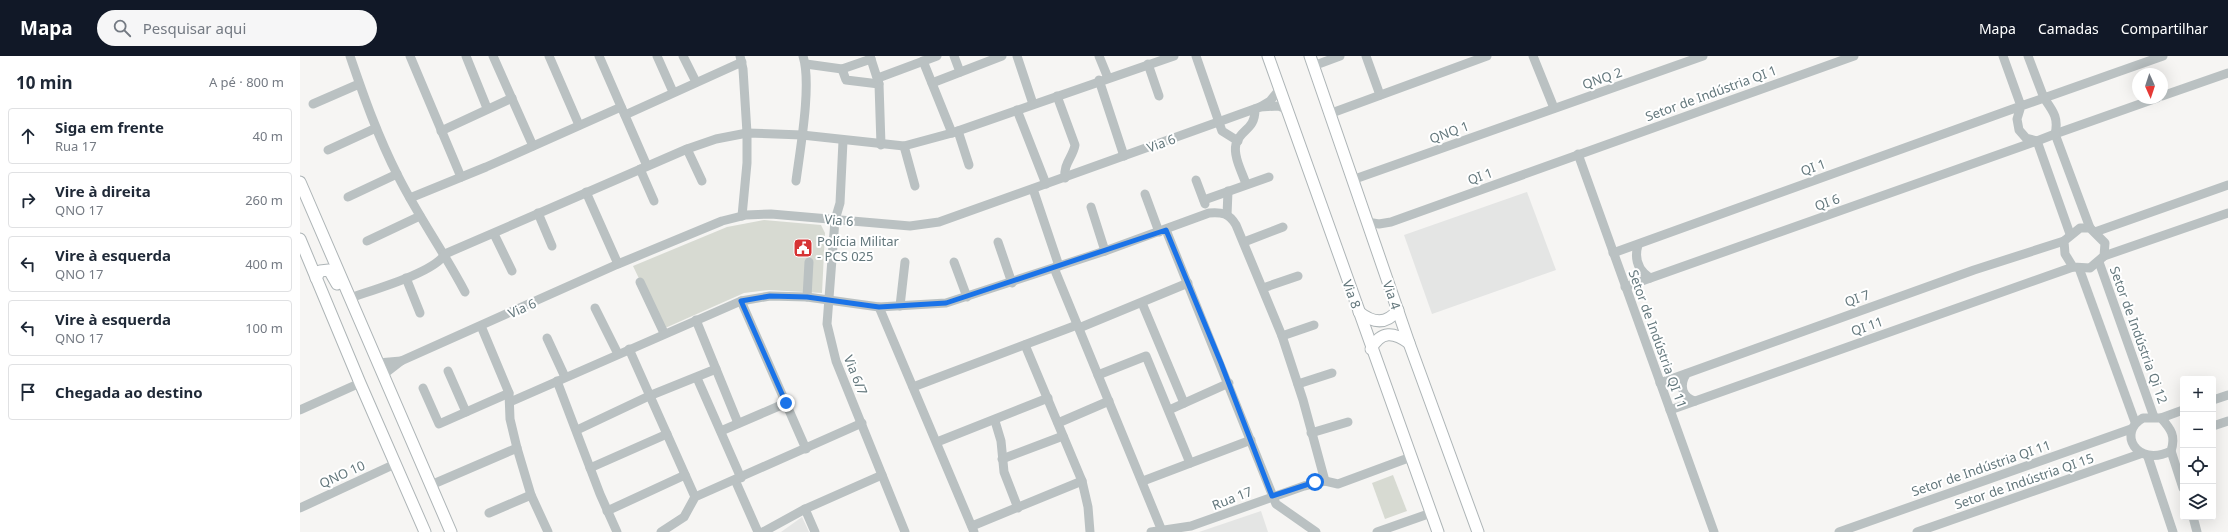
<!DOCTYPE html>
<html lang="pt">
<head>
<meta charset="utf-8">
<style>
  :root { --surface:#fff; --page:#f6f6f7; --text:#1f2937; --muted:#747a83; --line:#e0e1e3; --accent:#111827 }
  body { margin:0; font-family:"Noto Sans",sans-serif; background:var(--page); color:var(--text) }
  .controls { position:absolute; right:12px; bottom:12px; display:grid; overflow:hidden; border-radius:4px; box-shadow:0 4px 16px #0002 }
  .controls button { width:36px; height:36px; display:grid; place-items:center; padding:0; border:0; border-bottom:1px solid var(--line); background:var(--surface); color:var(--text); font:20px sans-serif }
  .compass { position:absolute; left:1832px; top:12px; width:36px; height:36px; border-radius:50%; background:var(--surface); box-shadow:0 4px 16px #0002; rotate:177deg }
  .stop { position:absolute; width:12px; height:12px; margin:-9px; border:3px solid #1a73e8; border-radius:50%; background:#fff }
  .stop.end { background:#1a73e8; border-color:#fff; box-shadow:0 1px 4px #0008 }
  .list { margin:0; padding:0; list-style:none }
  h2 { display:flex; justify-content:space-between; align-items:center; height:52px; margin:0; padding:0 16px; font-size:17px }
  h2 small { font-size:13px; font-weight:400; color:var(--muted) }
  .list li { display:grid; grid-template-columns:26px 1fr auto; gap:12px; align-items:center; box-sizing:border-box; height:56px; margin:0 8px 8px; padding:0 8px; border:1px solid var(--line); border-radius:4px }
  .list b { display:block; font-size:15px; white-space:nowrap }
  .list p { margin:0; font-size:13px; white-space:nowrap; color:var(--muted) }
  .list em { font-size:13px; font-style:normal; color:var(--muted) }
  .icon { flex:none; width:22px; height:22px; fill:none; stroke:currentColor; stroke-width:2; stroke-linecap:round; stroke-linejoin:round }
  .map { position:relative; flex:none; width:1928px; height:476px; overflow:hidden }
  header { display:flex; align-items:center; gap:24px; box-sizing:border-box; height:56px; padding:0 20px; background:var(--accent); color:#fff }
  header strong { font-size:19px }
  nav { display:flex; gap:22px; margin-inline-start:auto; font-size:14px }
  .search { width:280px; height:36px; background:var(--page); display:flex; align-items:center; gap:10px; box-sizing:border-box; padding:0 14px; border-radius:22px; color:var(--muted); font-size:15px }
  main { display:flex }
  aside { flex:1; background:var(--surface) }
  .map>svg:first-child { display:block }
  .built { fill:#e4e5e4 }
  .green { fill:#d7dad2 }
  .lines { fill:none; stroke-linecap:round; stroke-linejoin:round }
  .major-casing { stroke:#aeb5b7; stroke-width:13 }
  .minor { stroke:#bac1c2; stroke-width:9 }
  .major { stroke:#fff; stroke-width:11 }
  .route { stroke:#1a73e8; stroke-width:5 }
  .labels { text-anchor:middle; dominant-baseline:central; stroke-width:4; stroke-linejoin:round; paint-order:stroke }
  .street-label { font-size:13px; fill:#63777c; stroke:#fff }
  .poi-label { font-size:13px; fill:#63777c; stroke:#fff; text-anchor:start }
</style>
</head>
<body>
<header>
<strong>Mapa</strong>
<div class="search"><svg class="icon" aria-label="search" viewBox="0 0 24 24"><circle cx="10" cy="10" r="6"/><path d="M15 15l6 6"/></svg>Pesquisar aqui</div>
<nav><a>Mapa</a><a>Camadas</a><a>Compartilhar</a></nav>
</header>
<main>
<aside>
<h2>10 min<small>A pé · 800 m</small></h2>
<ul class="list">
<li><svg class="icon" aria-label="ahead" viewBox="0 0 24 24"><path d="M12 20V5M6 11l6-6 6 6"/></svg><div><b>Siga em frente</b><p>Rua 17</p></div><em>40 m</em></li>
<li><svg class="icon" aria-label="right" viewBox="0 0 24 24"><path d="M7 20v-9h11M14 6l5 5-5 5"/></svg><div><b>Vire à direita</b><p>QNO 17</p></div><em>260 m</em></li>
<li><svg class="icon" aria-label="left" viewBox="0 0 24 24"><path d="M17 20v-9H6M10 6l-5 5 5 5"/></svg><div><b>Vire à esquerda</b><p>QNO 17</p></div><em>400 m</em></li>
<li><svg class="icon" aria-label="left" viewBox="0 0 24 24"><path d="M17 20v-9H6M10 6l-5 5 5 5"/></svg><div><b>Vire à esquerda</b><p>QNO 17</p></div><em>100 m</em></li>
<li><svg class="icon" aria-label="arrive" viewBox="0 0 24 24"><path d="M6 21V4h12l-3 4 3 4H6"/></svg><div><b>Chegada ao destino</b></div></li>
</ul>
</aside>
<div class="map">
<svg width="1928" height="476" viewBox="0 0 1928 476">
  <rect width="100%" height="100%" fill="#f6f5f3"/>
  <!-- built -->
  <g class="built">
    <path d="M1227,136L1256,214L1132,258L1104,179Z"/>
    <path d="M961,455L968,476H899Z"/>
    <path d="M502,461L509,476H481Z"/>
  </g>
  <!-- green -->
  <g class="green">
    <path d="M464,164L521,169L525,177L522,237L469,234L444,237L363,273L333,210L427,171Z"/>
    <path d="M1093,419L1107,455L1085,463L1072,427Z"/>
  </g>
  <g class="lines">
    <defs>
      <g id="major">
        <path d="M968,0L1138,476"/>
        <path d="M1010,0L1109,287L1178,476"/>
        <path d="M0,126L151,476"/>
        <path d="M0,183L60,327L125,476"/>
        <path d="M16,222L20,215L29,214L37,228"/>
        <path d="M1059,256C1073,267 1086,269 1098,254"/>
        <path d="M1071,293C1081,274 1094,276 1109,287"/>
      </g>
    </defs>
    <!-- major casing -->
    <use href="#major" class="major-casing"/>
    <!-- minor -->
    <g class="minor">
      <path d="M50,0C64,41 78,81 98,120C118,160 144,196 165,236"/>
      <path d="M110,0L161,121"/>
      <path d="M166,0L187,52"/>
      <path d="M193,0L233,90"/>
      <path d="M249,0L279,69"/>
      <path d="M299,0L347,110"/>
      <path d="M357,0L373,36"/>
      <path d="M383,0L396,26"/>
      <path d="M440,0L443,13L447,77V107L442,160"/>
      <path d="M570,0L579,28L581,89"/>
      <path d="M654,0L660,16"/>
      <path d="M717,0L733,48"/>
      <path d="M799,0L808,22"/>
      <path d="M896,0L922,75L938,85"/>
      <path d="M1066,0L1080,39"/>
      <path d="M1233,0L1254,52"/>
      <path d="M1728,0L1744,42L1863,0"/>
      <path d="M623,5L652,77"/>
      <path d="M506,8L542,13L571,3"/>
      <path d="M848,8L859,40"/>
      <path d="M1013,10L1040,0"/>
      <path d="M542,13L546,24L579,28"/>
      <path d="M578,22L637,0"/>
      <path d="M799,24L824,100"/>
      <path d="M632,27L702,0"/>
      <path d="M757,40L775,89C773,101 763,108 765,122"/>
      <path d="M1862,40L1928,17"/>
      <path d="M13,48L59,28"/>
      <path d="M960,51L979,50L986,53"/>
      <path d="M717,54L746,128"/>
      <path d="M1029,58L1187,0"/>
      <path d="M325,59L442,6"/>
      <path d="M141,75L212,42"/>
      <path d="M658,75L669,109"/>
      <path d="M543,85L540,147L535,164L527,268L536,305L605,476"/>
      <path d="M604,90L615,130"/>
      <path d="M387,93L402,125"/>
      <path d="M28,94L76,72"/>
      <path d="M1278,98L1414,476"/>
      <path d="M340,113L354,145"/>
      <path d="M896,124L905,148"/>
      <path d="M1052,124L1403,0"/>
      <path d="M496,125C500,94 512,28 503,0"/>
      <path d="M946,128C942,116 933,100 936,88C941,72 955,75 955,53"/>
      <path d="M733,133L759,210"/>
      <path d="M286,136L318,208"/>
      <path d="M845,138L859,176"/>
      <path d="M48,141L97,118"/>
      <path d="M110,142L186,111L321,51"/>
      <path d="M904,144L969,121"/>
      <path d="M791,151L805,195"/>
      <path d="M238,157L252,190"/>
      <path d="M927,159L928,135"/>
      <path d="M1067,166L1079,168L1091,166L1554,0"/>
      <path d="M1780,172H1790L1805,187L1804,200L1790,212L1773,211L1765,198L1764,185Z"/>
      <path d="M1790,172L1755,78L1857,42"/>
      <path d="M866,174L976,448L1016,476"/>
      <path d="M1795,176L1928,129"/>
      <path d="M194,178L212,215"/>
      <path d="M67,185L120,160"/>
      <path d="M698,186L712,227"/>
      <path d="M944,186L983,171"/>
      <path d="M1338,189C1334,203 1338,214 1350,222"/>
      <path d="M1313,197L1721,50L1744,42C1753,55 1759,62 1755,78L1737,85L1726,82L1719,74L1717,63L1721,50L1703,0"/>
      <path d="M1804,200L1928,157"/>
      <path d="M654,206L667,241"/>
      <path d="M1799,206L1854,361"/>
      <path d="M754,212L862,475"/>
      <path d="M1779,212L1835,366"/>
      <path d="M106,222L120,257"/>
      <path d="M340,226L364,277"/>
      <path d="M1325,231L1737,85L1770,178"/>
      <path d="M963,232L998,220"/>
      <path d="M507,241L509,206"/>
      <path d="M50,242C72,234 134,217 145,198L387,93L416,83L447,77L502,79L604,90L652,77L874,0"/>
      <path d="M441,245L506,393"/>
      <path d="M842,247L884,347"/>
      <path d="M600,250L605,206"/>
      <path d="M579,251L674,476"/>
      <path d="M295,252L318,298"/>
      <path d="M396,264L438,367"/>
      <path d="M181,270L209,337L210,363L217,392L231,439L248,476"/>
      <path d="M779,272L888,227"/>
      <path d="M982,280L1014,269"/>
      <path d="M247,282L265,321"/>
      <path d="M725,289L782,425L788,451L790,476"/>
      <path d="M329,293L395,441"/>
      <path d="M78,307L101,305"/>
      <path d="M148,315L166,356"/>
      <path d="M1386,318C1379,330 1382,341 1395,345"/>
      <path d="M83,319L101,305L318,208L422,165L446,159L471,158L610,170L639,166L960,51L970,45L979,34"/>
      <path d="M798,319L846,300L890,407"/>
      <path d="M397,322L441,422"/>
      <path d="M257,325L300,438L317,476"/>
      <path d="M1360,327L1674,214L1764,185"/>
      <path d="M998,328L1032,317"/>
      <path d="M613,331L777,269"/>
      <path d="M123,332L139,368L209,337"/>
      <path d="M1913,344L1928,339"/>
      <path d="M210,346L441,245L470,240L507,241L579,251L646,247L805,195L909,157C922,156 929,157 936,169L982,280L1003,344L1025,425"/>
      <path d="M0,354L60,327"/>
      <path d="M869,354L929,327"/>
      <path d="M1370,354L1773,211"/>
      <path d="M1843,362H1861C1871,373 1876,380 1871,395C1836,412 1817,376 1843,362Z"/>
      <path d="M1861,362L1883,354"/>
      <path d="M695,365L701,385L704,416L718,452"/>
      <path d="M758,367L809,345"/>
      <path d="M1913,370L1928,365"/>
      <path d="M277,374L349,340L416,313"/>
      <path d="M421,375L486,347"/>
      <path d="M1011,377L1048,366"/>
      <path d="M637,386L748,342"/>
      <path d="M1871,395L1883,432"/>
      <path d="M1848,401L1873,476"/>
      <path d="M702,403L763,380"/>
      <path d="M290,412L367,378"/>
      <path d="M435,424L458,476"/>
      <path d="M843,425L951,384"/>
      <path d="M131,429L217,392"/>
      <path d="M0,452L95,408"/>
      <path d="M505,453L515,476"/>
      <path d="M307,455L385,419"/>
      <path d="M189,457L231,439"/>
      <path d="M1893,461L1897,476"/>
      <path d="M672,470L782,425"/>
      <path d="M361,476L384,461L395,441L562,367"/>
      <path d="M463,476L505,453L582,419"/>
      <path d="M851,476L891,470L1004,430L1025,425L1038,428L1111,401"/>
      <path d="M1077,476L1131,457"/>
      <path d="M1539,476L1831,373"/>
      <path d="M1617,476L1840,398"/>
    </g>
    <!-- major -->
    <use href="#major" class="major"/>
  </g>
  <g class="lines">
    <!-- route -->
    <path class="route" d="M486,347L441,245L470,240L507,241L579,251L646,247L866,174L921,307L972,440L1015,426"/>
  </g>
  <!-- icons -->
  <defs>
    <symbol id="civic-square" viewBox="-11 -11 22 22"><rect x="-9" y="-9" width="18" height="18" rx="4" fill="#d63334" stroke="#fff"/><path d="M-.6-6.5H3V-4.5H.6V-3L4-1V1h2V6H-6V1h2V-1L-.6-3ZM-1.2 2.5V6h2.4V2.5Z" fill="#fff"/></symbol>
  </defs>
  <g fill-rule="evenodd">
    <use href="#civic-square" x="492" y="181" width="22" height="22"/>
  </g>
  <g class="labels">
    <!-- street labels -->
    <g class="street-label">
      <text transform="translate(1302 22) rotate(-19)">QNQ 2</text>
      <text transform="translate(1411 37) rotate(-20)">Setor de Indústria QI 1</text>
      <text transform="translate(1149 76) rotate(-20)">QNQ 1</text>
      <text transform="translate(861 87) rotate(-20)">Via 6</text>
      <text transform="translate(1513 111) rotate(-20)">QI 1</text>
      <text transform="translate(1180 120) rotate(-20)">QI 1</text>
      <text transform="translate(1527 146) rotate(-20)">QI 6</text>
      <text transform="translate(539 164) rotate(5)">Via 6</text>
      <text transform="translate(1052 238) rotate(70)">Via 8</text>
      <text transform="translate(1092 239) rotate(71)">Via 4</text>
      <text transform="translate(1557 242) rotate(-20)">QI 7</text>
      <text transform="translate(222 252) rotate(-24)">Via 6</text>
      <text transform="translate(1567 270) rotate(-19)">QI 11</text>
      <text transform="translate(1839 279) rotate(70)">Setor de Indústria Qi 12</text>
      <text transform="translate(1358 283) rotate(70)">Setor de Indústria QI 11</text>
      <text transform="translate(556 319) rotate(68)">Via 6/7</text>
      <text transform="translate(1681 412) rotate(-19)">Setor de Indústria QI 11</text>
      <text transform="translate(42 418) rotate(-24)">QNO 10</text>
      <text transform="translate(1724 425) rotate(-19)">Setor de Indústria QI 15</text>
      <text transform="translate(932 442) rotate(-21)">Rua 17</text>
    </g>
    <!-- poi labels -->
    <g class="poi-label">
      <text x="517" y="185">Polícia Militar<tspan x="517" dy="15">- PCS 025</tspan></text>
    </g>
  </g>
</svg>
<div class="controls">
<button>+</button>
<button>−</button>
<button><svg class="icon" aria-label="locate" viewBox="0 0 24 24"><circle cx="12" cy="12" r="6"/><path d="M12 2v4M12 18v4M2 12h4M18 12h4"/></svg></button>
<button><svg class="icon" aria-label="layers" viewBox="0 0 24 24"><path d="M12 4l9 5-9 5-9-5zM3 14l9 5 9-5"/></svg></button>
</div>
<svg class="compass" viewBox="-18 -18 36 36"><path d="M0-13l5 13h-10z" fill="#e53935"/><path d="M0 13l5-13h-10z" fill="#747a83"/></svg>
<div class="stop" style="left:1015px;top:426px"></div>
<div class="stop end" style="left:486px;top:347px"></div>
</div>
</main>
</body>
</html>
